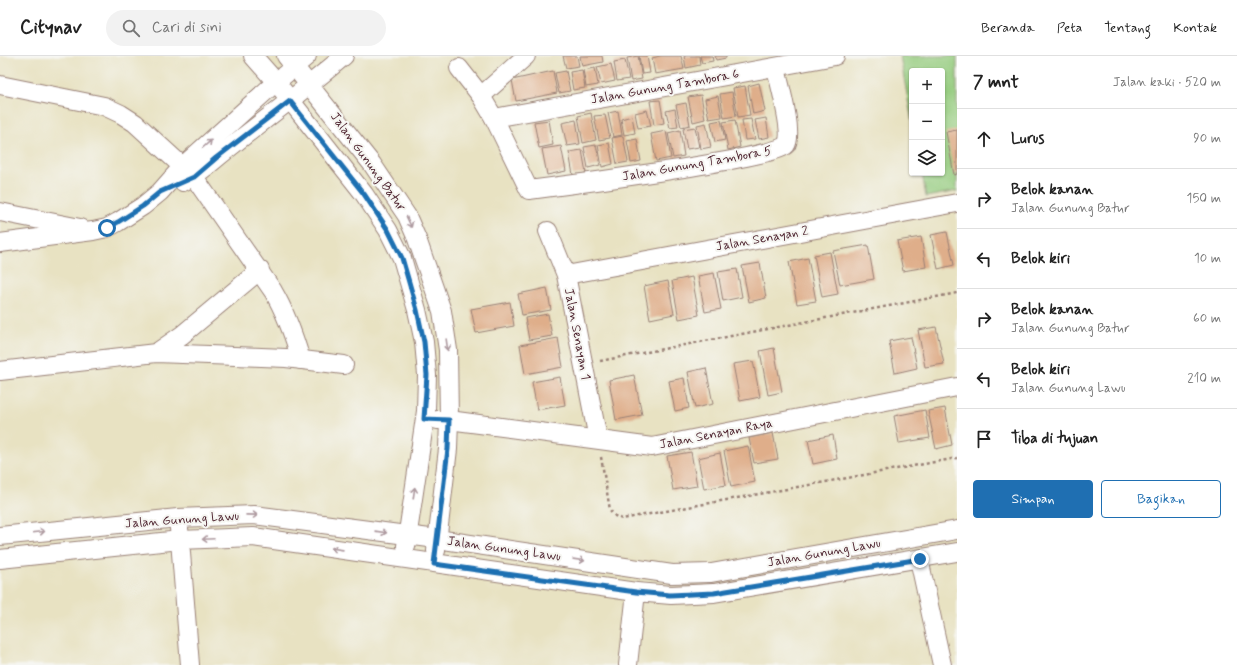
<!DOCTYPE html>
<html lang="id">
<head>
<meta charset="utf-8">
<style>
  :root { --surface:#fff; --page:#f2f2f2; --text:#222; --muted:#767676; --line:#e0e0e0; --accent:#1f6fb2 }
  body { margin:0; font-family:Mynerve,sans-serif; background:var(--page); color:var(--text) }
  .controls { position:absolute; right:12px; top:12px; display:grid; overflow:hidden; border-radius:4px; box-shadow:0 1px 3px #0004 }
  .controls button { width:36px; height:36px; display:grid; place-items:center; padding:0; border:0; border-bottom:1px solid var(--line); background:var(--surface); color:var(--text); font:20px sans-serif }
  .stop { position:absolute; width:12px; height:12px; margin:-9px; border:3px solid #1f6fb2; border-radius:50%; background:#fff }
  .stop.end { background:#1f6fb2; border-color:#fff; box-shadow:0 1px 4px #0008 }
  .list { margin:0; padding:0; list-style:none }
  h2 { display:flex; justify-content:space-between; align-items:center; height:52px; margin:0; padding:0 16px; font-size:17px }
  h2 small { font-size:13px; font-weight:400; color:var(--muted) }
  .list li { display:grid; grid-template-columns:26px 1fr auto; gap:12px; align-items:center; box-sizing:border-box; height:60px; padding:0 16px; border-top:1px solid var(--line) }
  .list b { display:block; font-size:15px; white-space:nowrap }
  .list p { margin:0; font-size:13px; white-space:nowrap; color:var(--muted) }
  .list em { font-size:13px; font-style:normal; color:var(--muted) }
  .actions { display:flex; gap:8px; padding:12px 16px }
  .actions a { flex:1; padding:9px 0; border:1px solid var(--accent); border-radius:4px; text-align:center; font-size:14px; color:var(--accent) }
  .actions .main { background:var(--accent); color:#fff }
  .icon { flex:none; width:22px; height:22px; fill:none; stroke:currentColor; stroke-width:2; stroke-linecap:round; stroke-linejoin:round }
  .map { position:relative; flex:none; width:957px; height:609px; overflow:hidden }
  header { display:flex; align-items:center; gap:24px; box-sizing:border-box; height:56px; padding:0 20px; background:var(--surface); border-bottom:1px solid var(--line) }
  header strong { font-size:19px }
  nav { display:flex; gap:22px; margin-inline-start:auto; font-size:14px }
  .search { width:280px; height:36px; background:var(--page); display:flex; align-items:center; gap:10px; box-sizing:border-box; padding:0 14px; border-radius:22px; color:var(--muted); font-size:15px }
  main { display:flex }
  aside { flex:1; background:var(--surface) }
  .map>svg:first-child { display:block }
  .green { fill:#95cc7f; stroke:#707655 }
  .building { fill:#dfae8a }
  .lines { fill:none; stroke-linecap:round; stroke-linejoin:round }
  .street-casing { stroke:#998076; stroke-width:20 }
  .path { stroke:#998076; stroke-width:2.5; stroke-dasharray:3 3; stroke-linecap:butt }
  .street { stroke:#fff; stroke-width:18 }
  .oneway { stroke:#ae9aa0 }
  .route { stroke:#1f6fb2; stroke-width:5 }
  .labels { text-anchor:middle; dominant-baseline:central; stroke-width:4; stroke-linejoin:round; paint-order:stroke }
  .street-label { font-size:13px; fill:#4a1f2b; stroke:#f6f6f2 }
</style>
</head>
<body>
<header>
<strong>Citynav</strong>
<div class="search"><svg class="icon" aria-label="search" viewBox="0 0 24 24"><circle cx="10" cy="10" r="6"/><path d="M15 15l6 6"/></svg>Cari di sini</div>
<nav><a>Beranda</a><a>Peta</a><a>Tentang</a><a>Kontak</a></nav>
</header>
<main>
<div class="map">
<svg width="957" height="609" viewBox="0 0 957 609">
  <rect width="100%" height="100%" fill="#f6f6f2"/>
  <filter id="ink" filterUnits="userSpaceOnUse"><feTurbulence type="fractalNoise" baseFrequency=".025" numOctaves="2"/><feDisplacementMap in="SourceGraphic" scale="8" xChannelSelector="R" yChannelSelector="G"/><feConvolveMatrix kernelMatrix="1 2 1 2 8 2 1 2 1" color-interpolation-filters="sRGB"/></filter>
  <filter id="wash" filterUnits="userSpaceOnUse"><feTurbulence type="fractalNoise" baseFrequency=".012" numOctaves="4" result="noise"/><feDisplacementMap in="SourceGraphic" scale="16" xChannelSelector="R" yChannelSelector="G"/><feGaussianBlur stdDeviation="0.9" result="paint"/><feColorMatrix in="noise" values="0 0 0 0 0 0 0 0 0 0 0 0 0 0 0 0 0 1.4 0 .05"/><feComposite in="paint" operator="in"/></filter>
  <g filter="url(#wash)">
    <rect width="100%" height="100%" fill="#e8e2c2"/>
    <!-- green -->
    <path class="green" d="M900,0H957V135L926,141L922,117H942V15H912V66Z"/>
    <g id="blocks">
      <!-- building -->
      <g class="building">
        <path d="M563,0H577L579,10L566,12Z"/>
        <path d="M580,0H602L603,6L582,10Z"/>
        <path d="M638,0L642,23L631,25L627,2Z"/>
        <path d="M639,0H647L650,17L642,18Z"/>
        <path d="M660,0H681L684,13L655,18L652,2Z"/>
        <path d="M684,0H699L700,9L686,12Z"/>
        <path d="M700,0H712L713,5L702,7Z"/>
        <path d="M715,0H726V2L716,4Z"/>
        <path d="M625,4L629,23L617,25L614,6Z"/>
        <path d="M611,8L615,25L601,28L597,11Z"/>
        <path d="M595,12L598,29L586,31L583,14Z"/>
        <path d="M582,14L585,32L573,34L570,16Z"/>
        <path d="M553,15L557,37L516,45L512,24Z"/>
        <path d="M566,15L570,35L559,37L555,17Z"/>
        <path d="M759,27L765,55L753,58L748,30Z"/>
        <path d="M745,30L750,59L738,61L733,32Z"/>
        <path d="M732,36L736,60L724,62L720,38Z"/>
        <path d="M701,39L705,63L693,66L688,41Z"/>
        <path d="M718,40L722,61L709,63L705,43Z"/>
        <path d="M660,44L664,67L654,69L650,45Z"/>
        <path d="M686,47L690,69L681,71L676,49Z"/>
        <path d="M675,53L678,71L670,72L666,55Z"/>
        <path d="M647,54L651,70L638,72L635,57Z"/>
        <path d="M618,55L622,79L613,81L608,57Z"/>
        <path d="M591,57L596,84L583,87L578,60Z"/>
        <path d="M605,59L610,82L599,84L594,60Z"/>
        <path d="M632,60L635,77L624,79L621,63Z"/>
        <path d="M766,62L769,81L759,83L755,64Z"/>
        <path d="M751,63L755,83L745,84L742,64Z"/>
        <path d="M549,64L553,89L539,92L534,66Z"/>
        <path d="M576,64L580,88L567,90L562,67Z"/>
        <path d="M721,64L725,84L715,86L711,66Z"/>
        <path d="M735,64L740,91L728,94L723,66Z"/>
        <path d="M706,67L711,91L701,93L697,69Z"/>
        <path d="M695,71L699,91L687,93L683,73Z"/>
        <path d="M680,74L684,100L673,102L668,77Z"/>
        <path d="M957,74V118L954,119L946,76Z"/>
        <path d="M666,75L671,102L656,105L651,78Z"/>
        <path d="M623,80L628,106L617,108L612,82Z"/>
        <path d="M637,83L641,105L631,107L627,85Z"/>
        <path d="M609,87L613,108L602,111L598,89Z"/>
        <path d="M596,89L600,109L588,112L584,91Z"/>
        <path d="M561,90L566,115L547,119L542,93Z"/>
        <path d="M582,94L586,117L573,119L569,96Z"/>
        <path d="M947,176L954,209L938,213L931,179Z"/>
        <path d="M921,181L926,211L903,215L897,185Z"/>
        <path d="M868,189L874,223L840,229L833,195Z"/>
        <path d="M830,196L838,238L822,241L814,199Z"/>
        <path d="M808,202L816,245L797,248L789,206Z"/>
        <path d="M760,207L766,242L749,246L742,210Z"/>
        <path d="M737,213L742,241L723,245L718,216Z"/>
        <path d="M714,217L721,253L705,256L698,220Z"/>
        <path d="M692,221L699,259L679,263L672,225Z"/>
        <path d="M668,225L674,258L650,263L644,230Z"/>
        <path d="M547,232L551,254L522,259L518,238Z"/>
        <path d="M510,246L514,270L476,277L471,253Z"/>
        <path d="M548,258L552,280L529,284L525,262Z"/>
        <path d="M936,271L944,308L925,311L918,274Z"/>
        <path d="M911,281L917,312L895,317L889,285Z"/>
        <path d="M558,282L563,311L525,318L520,289Z"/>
        <path d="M774,292L782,336L768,339L760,295Z"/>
        <path d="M753,305L760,341L740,345L733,308Z"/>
        <path d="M706,312L713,348L695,352L688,316Z"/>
        <path d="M634,319L642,359L616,364L609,324Z"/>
        <path d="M560,321L565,349L537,354L532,326Z"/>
        <path d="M684,322L689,352L675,355L669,325Z"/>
        <path d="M945,352L952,389L936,393L928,355Z"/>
        <path d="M925,354L930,382L899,387L894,360Z"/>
        <path d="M773,377L778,403L754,407L749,382Z"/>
        <path d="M833,379L837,403L813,408L808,384Z"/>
        <path d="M748,390L755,426L731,431L724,395Z"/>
        <path d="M691,396L697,430L673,434L667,400Z"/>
        <path d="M720,397L726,429L704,433L698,402Z"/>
      </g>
    </g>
  </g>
  <g filter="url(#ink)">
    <use href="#blocks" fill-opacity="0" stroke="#998076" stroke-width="1"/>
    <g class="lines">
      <defs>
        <g id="street">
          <path d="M253,0L276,26L364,138L388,174L402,202L417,254L424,286L427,319L426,355L406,490"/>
          <path d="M286,0L372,108L407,160L417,183L442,255L448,294L449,364L448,393L436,495"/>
          <path d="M459,12L481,40L494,62L529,134C561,130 776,102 786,89C794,78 779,26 776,12"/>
          <path d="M0,29L104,50L121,58L135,67L194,121L273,235C286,257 294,280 301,304"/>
          <path d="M481,40L526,0"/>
          <path d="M494,62L835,0"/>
          <path d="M183,126C202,117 217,101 234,88C271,59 308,31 344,0"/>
          <path d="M0,156L80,172"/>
          <path d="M548,175L566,219L598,383"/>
          <path d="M0,187L93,175L107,172L118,166L143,150L160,136L183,110L276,26L307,0"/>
          <path d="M566,219L957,147"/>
          <path d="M156,297L182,279L260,214"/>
          <path d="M0,315L156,297L286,302L344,309"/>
          <path d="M437,364H449L652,391L957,331"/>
          <path d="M179,472L190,609"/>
          <path d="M0,480L178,462L254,459L437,483L672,518L711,517L957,474"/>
          <path d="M0,503L180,484L253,481L636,536L671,539L714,537L957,496"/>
          <path d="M919,503L942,609"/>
          <path d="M628,609L636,536"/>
        </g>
      </defs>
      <!-- street casing -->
      <use href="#street" class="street-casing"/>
      <!-- path -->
      <g class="path">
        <path d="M600,305L957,237"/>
        <path d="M601,401L610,454L615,460L622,463L957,402"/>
      </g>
      <!-- street -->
      <use href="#street" class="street"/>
    </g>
    <!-- one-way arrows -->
    <defs><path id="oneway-shaft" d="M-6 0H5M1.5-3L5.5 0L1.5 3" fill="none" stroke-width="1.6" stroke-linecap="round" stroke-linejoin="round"/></defs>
    <g class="oneway">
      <use href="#oneway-shaft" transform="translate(207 88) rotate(-42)"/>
      <use href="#oneway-shaft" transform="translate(409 166) rotate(65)"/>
      <use href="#oneway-shaft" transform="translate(447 289) rotate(82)"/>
      <use href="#oneway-shaft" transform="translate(414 437) rotate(-82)"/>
      <use href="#oneway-shaft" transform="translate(252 459) rotate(1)"/>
      <use href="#oneway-shaft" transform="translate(39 476) rotate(-6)"/>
      <use href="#oneway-shaft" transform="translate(381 476) rotate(8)"/>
      <use href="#oneway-shaft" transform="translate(208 483) rotate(177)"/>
      <use href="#oneway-shaft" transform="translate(337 493) rotate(-172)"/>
      <use href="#oneway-shaft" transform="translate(579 504) rotate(8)"/>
    </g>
  </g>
  <g class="lines" filter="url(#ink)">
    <!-- route -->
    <path class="route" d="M107,172L118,166L143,150L160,136L194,121L216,102L290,45L364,138L388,174L402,202L417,254L424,286L427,319L424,363L449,364L448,393L434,508L636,536L670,539L714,537L920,503"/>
  </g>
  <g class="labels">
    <!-- street labels -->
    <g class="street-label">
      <text transform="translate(665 31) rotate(-10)">Jalan Gunung Tambora 6</text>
      <text transform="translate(368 106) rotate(54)">Jalan Gunung Batur</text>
      <text transform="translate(697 108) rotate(-10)">Jalan Gunung Tambora 5</text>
      <text transform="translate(762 183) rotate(-10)">Jalan Senayan 2</text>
      <text transform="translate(577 278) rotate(79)">Jalan Senayan 1</text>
      <text transform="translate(716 378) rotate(-11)">Jalan Senayan Raya</text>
      <text transform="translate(182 464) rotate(-4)">Jalan Gunung Lawu</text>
      <text transform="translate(504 493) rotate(8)">Jalan Gunung Lawu</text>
      <text transform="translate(824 497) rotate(-10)">Jalan Gunung Lawu</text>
    </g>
  </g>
</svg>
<div class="controls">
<button>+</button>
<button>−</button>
<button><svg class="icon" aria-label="layers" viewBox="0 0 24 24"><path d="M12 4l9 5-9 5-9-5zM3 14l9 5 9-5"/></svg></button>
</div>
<div class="stop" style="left:107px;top:172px"></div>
<div class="stop end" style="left:920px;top:503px"></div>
</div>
<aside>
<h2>7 mnt<small>Jalan kaki · 520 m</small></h2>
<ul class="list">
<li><svg class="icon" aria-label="ahead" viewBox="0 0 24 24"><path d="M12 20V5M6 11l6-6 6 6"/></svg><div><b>Lurus</b></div><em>90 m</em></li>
<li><svg class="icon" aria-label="right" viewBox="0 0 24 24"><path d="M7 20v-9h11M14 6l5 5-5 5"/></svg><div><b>Belok kanan</b><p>Jalan Gunung Batur</p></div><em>150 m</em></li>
<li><svg class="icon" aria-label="left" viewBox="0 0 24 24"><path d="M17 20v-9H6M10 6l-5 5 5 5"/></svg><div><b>Belok kiri</b></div><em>10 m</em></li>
<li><svg class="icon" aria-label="right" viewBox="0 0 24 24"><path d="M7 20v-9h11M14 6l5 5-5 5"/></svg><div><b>Belok kanan</b><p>Jalan Gunung Batur</p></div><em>60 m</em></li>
<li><svg class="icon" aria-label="left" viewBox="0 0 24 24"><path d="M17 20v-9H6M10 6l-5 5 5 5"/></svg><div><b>Belok kiri</b><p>Jalan Gunung Lawu</p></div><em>210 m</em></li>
<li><svg class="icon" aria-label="arrive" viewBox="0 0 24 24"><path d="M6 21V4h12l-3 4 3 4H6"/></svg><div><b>Tiba di tujuan</b></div></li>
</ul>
<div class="actions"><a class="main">Simpan</a><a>Bagikan</a></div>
</aside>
</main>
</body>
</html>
